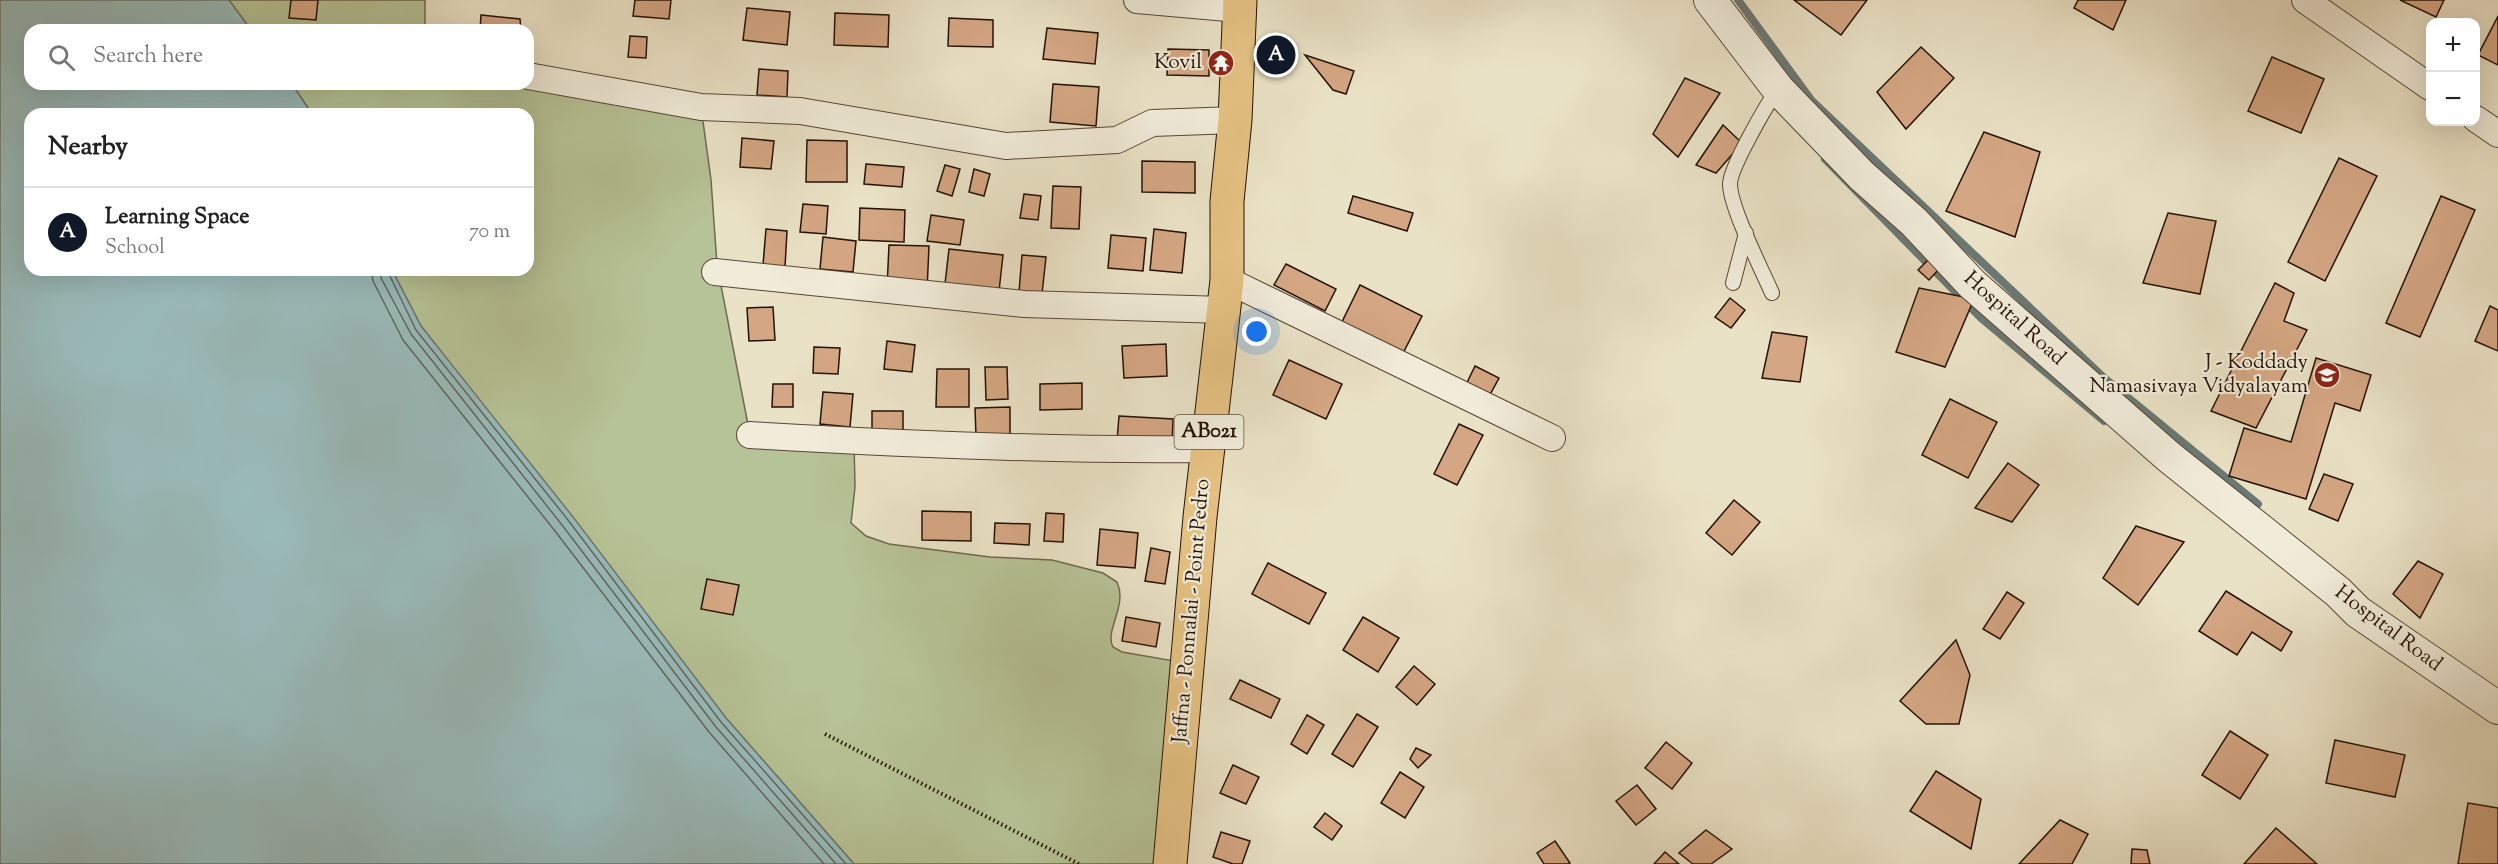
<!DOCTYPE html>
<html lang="en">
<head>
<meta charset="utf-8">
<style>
  :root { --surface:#fff; --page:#f6f6f6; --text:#222; --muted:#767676; --line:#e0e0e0; --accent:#111827 }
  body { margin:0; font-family:"Sorts Mill Goudy",serif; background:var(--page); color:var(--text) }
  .controls { position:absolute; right:18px; top:18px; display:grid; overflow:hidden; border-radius:12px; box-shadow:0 6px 24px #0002 }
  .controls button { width:54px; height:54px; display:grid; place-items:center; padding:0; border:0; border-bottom:2px solid var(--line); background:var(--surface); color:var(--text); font:30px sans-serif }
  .you { position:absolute; left:1257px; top:332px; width:21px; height:21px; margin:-15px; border:4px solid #fff; border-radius:50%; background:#1a73e8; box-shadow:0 0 0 9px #1a73e833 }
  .badge { display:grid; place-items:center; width:39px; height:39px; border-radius:50%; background:var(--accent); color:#fff; font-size:20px; font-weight:700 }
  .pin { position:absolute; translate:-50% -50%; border:3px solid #fff; box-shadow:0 2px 6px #0006 }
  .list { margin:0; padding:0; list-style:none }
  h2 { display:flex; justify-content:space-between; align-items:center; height:78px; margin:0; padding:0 24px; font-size:26px }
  h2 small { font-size:20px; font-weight:400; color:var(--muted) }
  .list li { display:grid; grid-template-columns:39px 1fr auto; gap:18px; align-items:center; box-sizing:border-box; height:90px; padding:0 24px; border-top:2px solid var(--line) }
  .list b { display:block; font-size:22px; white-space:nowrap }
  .list p { margin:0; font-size:20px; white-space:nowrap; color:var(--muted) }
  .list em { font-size:20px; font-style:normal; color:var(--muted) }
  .icon { flex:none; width:33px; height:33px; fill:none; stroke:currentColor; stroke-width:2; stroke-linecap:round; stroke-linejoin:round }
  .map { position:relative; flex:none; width:2498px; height:864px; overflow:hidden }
  .search { position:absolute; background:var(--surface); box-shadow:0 6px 24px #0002; left:24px; top:24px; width:510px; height:66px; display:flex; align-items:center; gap:15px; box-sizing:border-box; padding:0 21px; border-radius:18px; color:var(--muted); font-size:22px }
  .panel { position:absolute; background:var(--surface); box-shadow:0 6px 24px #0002; left:24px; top:108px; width:510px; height:168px; border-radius:18px }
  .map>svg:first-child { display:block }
  .green { fill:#b6c396; stroke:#6d6a4e; stroke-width:1.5 }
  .water { fill:#9abcbc; stroke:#6b7873; stroke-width:1.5 }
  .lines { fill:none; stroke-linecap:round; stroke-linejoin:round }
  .shore { stroke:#5f6760; stroke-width:1.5 }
  .stream { stroke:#6b7873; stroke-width:8 }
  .building { fill:#d4a683; stroke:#241205; stroke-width:1.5 }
  .service-casing { stroke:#564635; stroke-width:16 }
  .minor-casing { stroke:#564635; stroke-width:28 }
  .tertiary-casing { stroke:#564635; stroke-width:34 }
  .primary-casing { stroke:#241205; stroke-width:35 }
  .path { stroke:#241205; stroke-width:4; stroke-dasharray:1.5 3; stroke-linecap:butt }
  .service { stroke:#f1ecda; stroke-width:14 }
  .minor { stroke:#f1ecda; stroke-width:26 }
  .tertiary { stroke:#f1ecda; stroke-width:32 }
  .primary { stroke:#e5c183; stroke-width:33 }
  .labels { text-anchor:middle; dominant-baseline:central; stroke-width:4.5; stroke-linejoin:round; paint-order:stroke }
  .shield { fill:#f1ecda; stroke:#625345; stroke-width:1.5 }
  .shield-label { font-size:20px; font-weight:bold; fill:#241205 }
  .poi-label { font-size:21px; fill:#241205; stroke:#f1ecda; text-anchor:end }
  .street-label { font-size:21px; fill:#241205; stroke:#f1ecda }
</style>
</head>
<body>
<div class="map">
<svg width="2498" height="864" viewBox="0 0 2498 864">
  <rect width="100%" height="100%" fill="#eae2c6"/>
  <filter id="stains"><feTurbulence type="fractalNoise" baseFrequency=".00333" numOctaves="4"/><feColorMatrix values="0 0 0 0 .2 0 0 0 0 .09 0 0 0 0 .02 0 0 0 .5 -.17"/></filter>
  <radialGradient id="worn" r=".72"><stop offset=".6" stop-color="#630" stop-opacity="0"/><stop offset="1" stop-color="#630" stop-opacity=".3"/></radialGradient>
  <!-- green -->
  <g class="green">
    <path d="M229,0H425V30H251Z"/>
    <path d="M292,84H528L701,107L711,180L717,265L750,435L854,441L855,487L851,523L866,536L889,544L990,557L1052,560L1103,573L1117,582C1128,606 1104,631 1113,647L1122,652L1186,663L1170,864H854L726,718L421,326L392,270H528V114H312Z"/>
  </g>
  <!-- water -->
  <path class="water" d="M0,0H229L251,30H30V84H292L312,114H30V270H392L421,326L573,517L726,718L854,864H0Z"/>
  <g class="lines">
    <!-- shore -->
    <g class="shore">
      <path d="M371,270L373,281L403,340L555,531L709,732L824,864"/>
      <path d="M380,270L381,278L411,334L562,525L716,727L836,864"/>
      <path d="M387,270L416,330L568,520L721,722L846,864"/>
    </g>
    <!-- stream -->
    <g class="stream">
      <path d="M1738,0L1812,101L2103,377L2258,504"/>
      <path d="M1825,159L1981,318L2104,421"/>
    </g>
  </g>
  <!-- building -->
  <g class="building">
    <path d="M291,0H318L316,20L289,18Z"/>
    <path d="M635,0H671L669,19L633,16Z"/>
    <path d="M1794,0H1867L1841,35Z"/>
    <path d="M2078,0H2126L2113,30L2074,8Z"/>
    <path d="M2400,0H2444L2436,17Z"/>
    <path d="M747,8L790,12L787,45L743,40Z"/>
    <path d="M835,13L889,15L888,47L834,45Z"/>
    <path d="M481,15L520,19L521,30H480Z"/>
    <path d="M2498,16V65L2478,55Z"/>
    <path d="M949,18L993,20V47L948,46Z"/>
    <path d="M1047,28L1098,33L1095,64L1043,59Z"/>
    <path d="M630,36L647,37L646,58L628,57Z"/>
    <path d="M1921,47L1954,78L1906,129L1877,92Z"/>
    <path d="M1168,49L1209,50V76L1167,75Z"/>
    <path d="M1305,55L1354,71L1346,94L1333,90Z"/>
    <path d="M2272,57L2324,79L2301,133L2248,111Z"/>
    <path d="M759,69L788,71L787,97L757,95Z"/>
    <path d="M1685,78L1720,93L1678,157L1653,134Z"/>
    <path d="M1053,84L1099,87L1096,126L1050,122Z"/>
    <path d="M1723,125L1742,143L1716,173L1696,165Z"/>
    <path d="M1984,132L2040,152L2015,237L1946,211Z"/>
    <path d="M742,138L774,141L771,169L740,167Z"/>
    <path d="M807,140L847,141V182H806Z"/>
    <path d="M2339,158L2377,176L2325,281L2288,262Z"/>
    <path d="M1142,161L1195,162V193L1142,192Z"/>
    <path d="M866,164L904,167L902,187L864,184Z"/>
    <path d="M945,165L960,169L952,196L937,191Z"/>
    <path d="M974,169L990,174L984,196L969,192Z"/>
    <path d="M1053,186L1081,187L1079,229L1051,228Z"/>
    <path d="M1024,194L1041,196L1038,220L1020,218Z"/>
    <path d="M1353,196L1413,213L1407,231L1348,213Z"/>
    <path d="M2441,196L2475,210L2420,337L2386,323Z"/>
    <path d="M803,204L828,206L826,234L800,232Z"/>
    <path d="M860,208L905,210L904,242L859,240Z"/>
    <path d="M2168,213L2216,221L2200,294L2143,283Z"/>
    <path d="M931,215L964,220L960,245L927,241Z"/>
    <path d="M766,229L787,231L785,267L763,265Z"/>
    <path d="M1154,229L1186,233L1182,273L1150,270Z"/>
    <path d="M1111,235L1146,238L1143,271L1108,268Z"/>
    <path d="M823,237L856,241L853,272L820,269Z"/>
    <path d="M889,245L929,246L927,290L887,288Z"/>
    <path d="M949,249L1003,255L999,291L945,284Z"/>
    <path d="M1022,255L1046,257L1042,294L1019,292Z"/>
    <path d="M1929,259L1939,269L1929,280L1918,270Z"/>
    <path d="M1286,264L1336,289L1325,311L1274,285Z"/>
    <path d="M2275,283L2294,293L2284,321L2307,330L2256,428L2211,411Z"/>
    <path d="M1360,285L1422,316L1399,361L1338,330Z"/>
    <path d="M1919,288L1974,299L1945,367L1896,352Z"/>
    <path d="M1730,298L1745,310L1731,328L1715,317Z"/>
    <path d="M2490,306L2498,310V351L2475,341Z"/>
    <path d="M773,307L775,340L749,341L747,308Z"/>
    <path d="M1772,332L1807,337L1800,382L1762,378Z"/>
    <path d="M887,341L915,345L912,372L884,369Z"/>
    <path d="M1166,344L1167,376L1124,378L1122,346Z"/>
    <path d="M814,347L840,348L838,374L813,373Z"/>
    <path d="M2316,358L2371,375L2360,411L2335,403L2306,499L2229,476L2244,428L2291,442Z"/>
    <path d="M1289,360L1342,384L1326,419L1273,395Z"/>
    <path d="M1475,366L1499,378L1486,402L1463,391Z"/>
    <path d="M985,367H1007L1008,399L986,400Z"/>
    <path d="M937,369H969V407H936Z"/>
    <path d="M1082,383V409L1040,410V384Z"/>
    <path d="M773,384H793V407H772Z"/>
    <path d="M823,392L853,394L850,427L820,424Z"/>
    <path d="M1950,399L1997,422L1968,478L1922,455Z"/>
    <path d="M1010,407V435L976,436L975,408Z"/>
    <rect x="872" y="411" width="31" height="20"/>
    <path d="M1119,416L1173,419L1172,444L1117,441Z"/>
    <path d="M1459,424L1483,435L1457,485L1434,474Z"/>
    <path d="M2008,463L2039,485L2012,522L1975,508Z"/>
    <path d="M2324,474L2353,484L2338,521L2309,509Z"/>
    <path d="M1734,500L1760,522L1732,555L1706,533Z"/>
    <path d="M922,511L971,512V541L922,540Z"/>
    <path d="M1046,513L1064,514L1063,542L1044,541Z"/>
    <path d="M995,523L1030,524L1029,545L994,543Z"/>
    <path d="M2136,526L2184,542L2138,605L2103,578Z"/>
    <path d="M1100,529L1138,533L1135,568L1097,565Z"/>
    <path d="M1151,548L1170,552L1165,584L1145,581Z"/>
    <path d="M2418,561L2443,574L2420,618L2393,594Z"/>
    <path d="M1268,563L1326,593L1309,624L1252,594Z"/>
    <path d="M707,579L739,585L733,615L701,609Z"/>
    <path d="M2226,591L2292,632L2281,651L2252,632L2237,655L2199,631Z"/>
    <path d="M2007,592L2024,603L2000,639L1983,629Z"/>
    <path d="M1126,617L1160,623L1156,647L1122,641Z"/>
    <path d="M1363,617L1399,638L1378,672L1343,650Z"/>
    <path d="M1956,640L1970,675L1959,724H1926L1900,701Z"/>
    <path d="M1414,666L1435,684L1417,705L1396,687Z"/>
    <path d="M1240,680L1280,699L1271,718L1230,699Z"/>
    <path d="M1357,714L1378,727L1353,767L1332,754Z"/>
    <path d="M1307,715L1324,725L1307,754L1291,744Z"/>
    <path d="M2230,731L2268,755L2240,799L2202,775Z"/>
    <path d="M2335,740L2405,755L2395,797L2326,783Z"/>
    <path d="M1666,742L1692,763L1672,789L1645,768Z"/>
    <path d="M1416,748L1431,755L1418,768L1410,759Z"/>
    <path d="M1233,765L1259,777L1246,804L1220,793Z"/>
    <path d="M1936,771L1981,799L1971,849L1910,811Z"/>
    <path d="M1400,772L1424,787L1405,818L1381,803Z"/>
    <path d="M1637,785L1656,809L1636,825L1616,801Z"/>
    <path d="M2468,803L2498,808V864H2458Z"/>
    <path d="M1325,813L1342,826L1332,840L1314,827Z"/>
    <path d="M2060,820L2088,834L2072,864H2019Z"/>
    <path d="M2276,828L2317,864H2244Z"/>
    <path d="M1706,830L1732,849L1711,864H1693L1679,853Z"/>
    <path d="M1221,832L1250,841L1242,864H1233L1213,857Z"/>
    <path d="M1555,841L1570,863L1568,864H1544L1537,853Z"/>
    <path d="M2132,849L2147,850L2150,864H2131Z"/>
    <path d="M1665,852L1679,864H1654Z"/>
  </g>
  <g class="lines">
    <defs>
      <g id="service">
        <path d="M1733,283L1746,233"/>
        <path d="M1772,293C1762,270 1730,207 1730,184C1730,168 1767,104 1778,89"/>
      </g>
      <g id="minor">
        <path d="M1137,0L1239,9"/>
        <path d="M2305,0L2430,87"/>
        <path d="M528,76L701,107L800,111L1006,146L1117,140L1152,123L1235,120"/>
        <path d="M2476,119L2498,134"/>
        <path d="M715,272L1024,304L1224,310"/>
        <path d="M1227,280L1552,438"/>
        <path d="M750,435C902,444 1055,451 1207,449"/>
      </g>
      <path id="tertiary" d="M1710,0L1778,89L1862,176L1914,222L1972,284L2169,457L2338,592L2358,612L2498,708"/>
      <path id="primary" d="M1170,864L1200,517L1227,280V201L1235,120L1240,0"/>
    </defs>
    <!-- service casing -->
    <use href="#service" class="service-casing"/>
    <!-- minor casing -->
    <use href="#minor" class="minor-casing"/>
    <!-- tertiary casing -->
    <use href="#tertiary" class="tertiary-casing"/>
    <!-- primary casing -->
    <use href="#primary" class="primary-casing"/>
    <!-- path -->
    <path class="path" d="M825,734L1079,864"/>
    <!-- service -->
    <use href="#service" class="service"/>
    <!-- minor -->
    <use href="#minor" class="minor"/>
    <!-- tertiary -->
    <use href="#tertiary" class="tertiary"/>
    <!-- primary -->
    <use href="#primary" class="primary"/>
  </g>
  <!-- icons -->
  <defs>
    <symbol id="temple-disc" viewBox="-11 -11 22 22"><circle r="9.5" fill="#8f2418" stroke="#f1ecda"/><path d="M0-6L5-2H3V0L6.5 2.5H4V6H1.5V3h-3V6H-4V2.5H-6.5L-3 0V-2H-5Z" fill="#fff"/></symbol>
    <symbol id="school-disc" viewBox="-11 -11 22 22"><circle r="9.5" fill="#8f2418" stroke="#f1ecda"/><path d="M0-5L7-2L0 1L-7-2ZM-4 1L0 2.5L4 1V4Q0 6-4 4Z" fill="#fff"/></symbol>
  </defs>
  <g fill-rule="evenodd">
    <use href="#temple-disc" x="1206" y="48" width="30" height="30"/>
    <use href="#school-disc" x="2312" y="360" width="30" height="30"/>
  </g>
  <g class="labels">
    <!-- shield labels -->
    <rect class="shield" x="1174.5" y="415" width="69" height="34" rx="4.5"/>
    <g class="shield-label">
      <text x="1209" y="432">AB021</text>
    </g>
    <!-- poi labels -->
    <g class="poi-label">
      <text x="1202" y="63">Kovil</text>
      <text x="2308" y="363">J - Koddady<tspan x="2308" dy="24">Namasivaya Vidyalayam</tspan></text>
    </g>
    <!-- street labels -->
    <g class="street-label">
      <text transform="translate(2014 319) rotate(42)">Hospital Road</text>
      <text transform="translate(1192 611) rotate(-85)">Jaffna - Ponnalai - Point Pedro</text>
      <text transform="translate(2388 629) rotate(37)">Hospital Road</text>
    </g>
  </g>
  <rect width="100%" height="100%" filter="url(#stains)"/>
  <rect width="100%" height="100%" fill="url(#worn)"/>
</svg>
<div class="controls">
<button>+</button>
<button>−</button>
</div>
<div class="you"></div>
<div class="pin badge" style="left:1276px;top:55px">A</div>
<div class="search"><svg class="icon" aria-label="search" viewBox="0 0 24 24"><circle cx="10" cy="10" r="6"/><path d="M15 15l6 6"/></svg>Search here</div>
<section class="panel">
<h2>Nearby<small></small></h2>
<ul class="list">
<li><span class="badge">A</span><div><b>Learning Space</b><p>School</p></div><em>70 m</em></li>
</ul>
</section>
</div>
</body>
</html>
